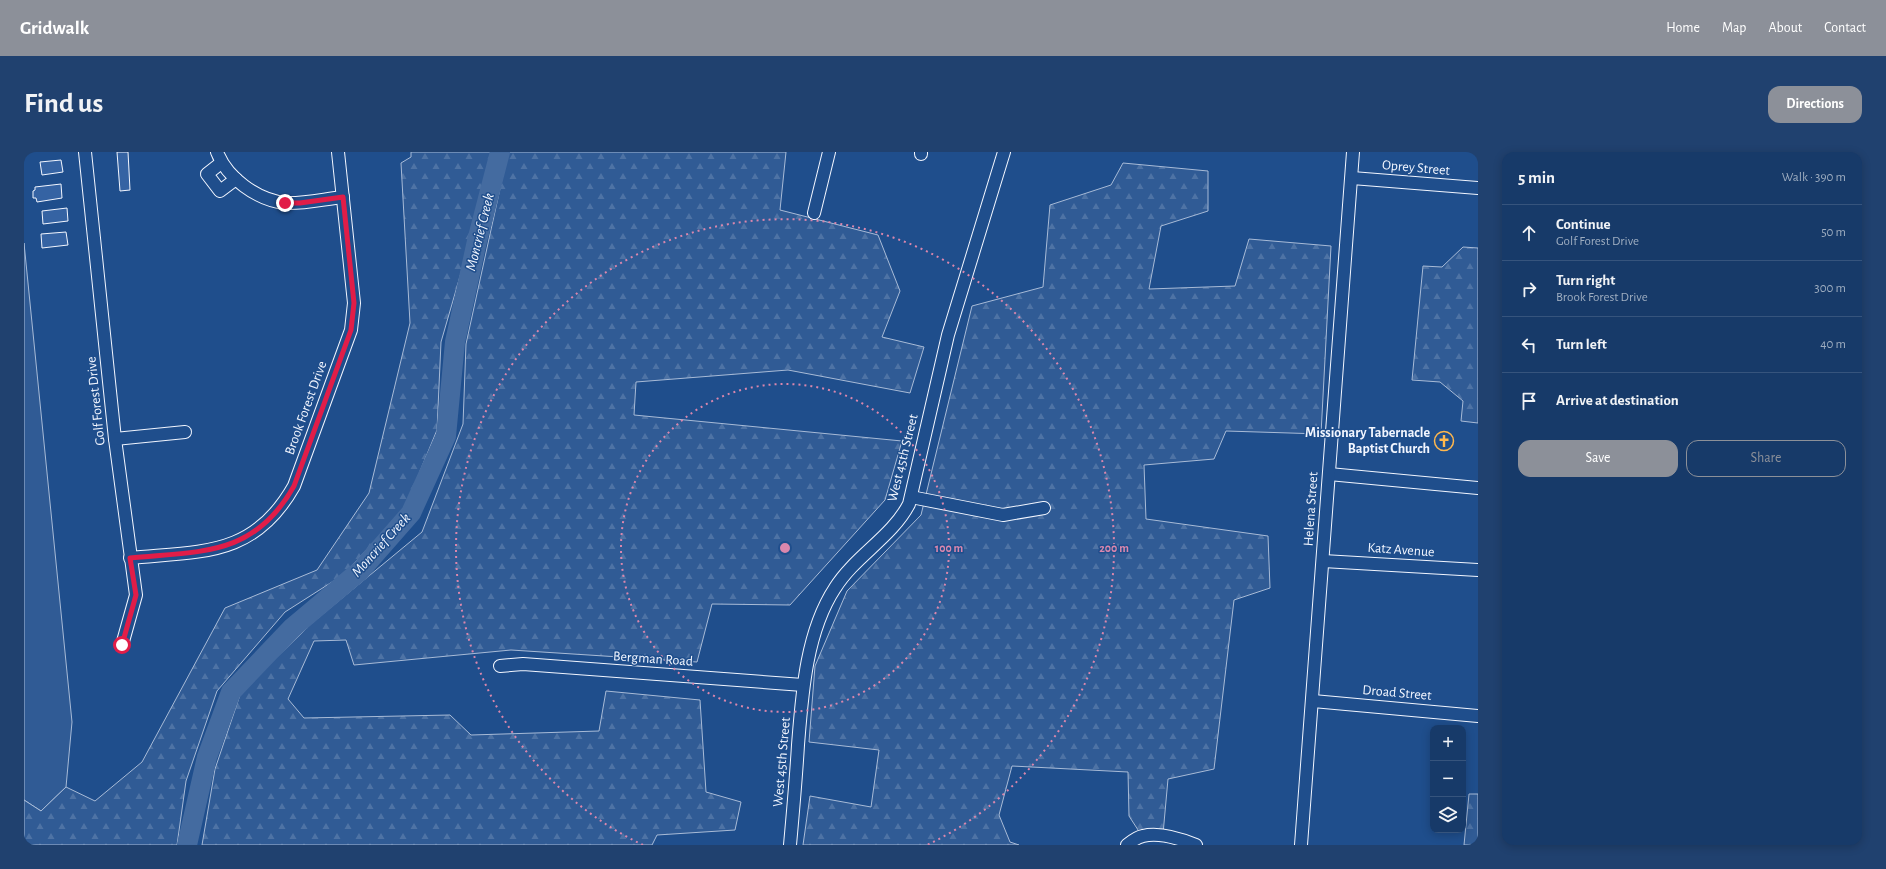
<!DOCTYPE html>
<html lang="en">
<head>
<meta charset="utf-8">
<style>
  :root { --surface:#173a69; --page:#20416f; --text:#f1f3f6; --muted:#9eadc0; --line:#36547d; --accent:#8c9099 }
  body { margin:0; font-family:"Alegreya Sans",sans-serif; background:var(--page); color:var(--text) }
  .controls { position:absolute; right:12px; bottom:12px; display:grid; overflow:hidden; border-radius:8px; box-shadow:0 2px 10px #0003 }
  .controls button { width:36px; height:36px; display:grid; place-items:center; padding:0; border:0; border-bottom:1px solid var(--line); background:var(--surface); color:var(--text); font:20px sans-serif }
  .stop { position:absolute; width:12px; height:12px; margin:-9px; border:3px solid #e11d48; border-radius:50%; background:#fff }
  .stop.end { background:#e11d48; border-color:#fff; box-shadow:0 1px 4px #0008 }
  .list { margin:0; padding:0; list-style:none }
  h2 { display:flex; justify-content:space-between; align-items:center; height:52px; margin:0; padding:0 16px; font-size:17px }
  h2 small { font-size:13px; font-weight:400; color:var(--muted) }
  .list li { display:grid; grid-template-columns:26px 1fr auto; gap:12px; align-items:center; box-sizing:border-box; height:56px; padding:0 16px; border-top:1px solid var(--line) }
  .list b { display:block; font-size:15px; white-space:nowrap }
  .list p { margin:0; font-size:13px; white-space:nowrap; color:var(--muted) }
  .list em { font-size:13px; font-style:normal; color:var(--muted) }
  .actions { display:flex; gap:8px; padding:12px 16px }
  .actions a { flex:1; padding:9px 0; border:1px solid var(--accent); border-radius:12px; text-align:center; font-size:14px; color:var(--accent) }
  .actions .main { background:var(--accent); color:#fff }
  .icon { flex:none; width:22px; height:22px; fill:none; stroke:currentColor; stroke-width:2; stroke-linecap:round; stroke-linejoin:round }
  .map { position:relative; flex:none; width:1454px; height:693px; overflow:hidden; border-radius:12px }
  header { display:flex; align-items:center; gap:24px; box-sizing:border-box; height:56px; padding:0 20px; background:var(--accent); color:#fff }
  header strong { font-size:19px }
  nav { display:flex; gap:22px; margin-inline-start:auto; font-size:14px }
  .intro { display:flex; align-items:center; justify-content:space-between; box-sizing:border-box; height:96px; padding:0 24px }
  h1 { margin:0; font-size:28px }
  .button { padding:10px 18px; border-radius:12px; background:var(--accent); color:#fff; font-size:14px; font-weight:700 }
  main { display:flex; gap:24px; padding:0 24px }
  aside { flex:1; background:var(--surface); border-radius:12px; box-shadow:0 2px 10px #0003 }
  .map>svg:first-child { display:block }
  .built { fill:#305b95; stroke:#a8bbd7 }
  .forest { fill:url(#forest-firs); stroke:#a8bbd7 }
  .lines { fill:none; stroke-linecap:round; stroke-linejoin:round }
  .river { stroke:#446ba0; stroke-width:20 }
  .building { fill:#3563a3; stroke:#f2f6ff }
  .minor-casing { stroke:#f2f6ff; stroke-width:14 }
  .minor { stroke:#1f4e8c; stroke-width:12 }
  .route { stroke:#e11d48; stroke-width:5 }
  .ring { fill:none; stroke:#da87ad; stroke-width:2; stroke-dasharray:2 4 }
  .labels { text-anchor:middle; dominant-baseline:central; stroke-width:3; stroke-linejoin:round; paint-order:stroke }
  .street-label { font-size:14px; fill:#f2f6ff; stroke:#1f4e8c }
  .poi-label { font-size:14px; font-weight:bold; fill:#f2f6ff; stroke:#1f4e8c; text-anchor:end }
  .water-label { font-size:15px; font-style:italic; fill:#f2f6ff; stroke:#1f4e8c }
  .centre { fill:#da87ad; stroke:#1f4e8c; stroke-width:2 }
  .ring-label { font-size:12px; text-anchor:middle; font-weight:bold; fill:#da87ad; stroke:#1f4e8c; stroke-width:3; stroke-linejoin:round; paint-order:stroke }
</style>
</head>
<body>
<header>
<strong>Gridwalk</strong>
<nav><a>Home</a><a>Map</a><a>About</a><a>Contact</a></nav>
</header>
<div class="intro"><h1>Find us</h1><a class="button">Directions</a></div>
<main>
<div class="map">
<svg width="1454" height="693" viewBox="0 0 1454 693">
  <defs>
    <pattern id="forest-firs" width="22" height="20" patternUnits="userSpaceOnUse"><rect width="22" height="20" fill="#305b95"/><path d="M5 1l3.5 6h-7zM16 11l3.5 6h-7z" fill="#4e73a5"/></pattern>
  </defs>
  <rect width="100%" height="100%" fill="#1f4e8c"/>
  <!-- built -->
  <path class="built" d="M0,91L48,570L42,635L17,659L0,648Z"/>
  <!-- forest -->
  <g class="forest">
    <path d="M387,0H472L417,190L413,278L380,358L319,423L261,460L193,539L162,629L153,693H0V648L17,659L42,635L71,649L118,610L201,456L293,418L345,341L386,171L377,11L387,5Z"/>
    <path d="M484,0H762L756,58L854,83L876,139L858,185L900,195L886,241L764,218L612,230L610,263L878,289L861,348L766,453L688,452L673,510L487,498L330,513L322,488L290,489L264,547L280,566L426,563L447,583L575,579L582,539L676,548L682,640L717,650L711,678L633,683L628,693H178L191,617L217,540L288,471L398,380L439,272L442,192Z"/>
    <path d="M1099,11L1184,19V59L1137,74L1125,137L1211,134L1225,87L1307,94L1297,282L1202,279L1190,307L1120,313L1122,367L1244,384L1246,436L1210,448L1190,617L1144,627L1139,682L1116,681L1105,664L1104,620L988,614L975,663L986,690L995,693H779L786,644L847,655L855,598L785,590L791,514L823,439L897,363L948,154L1019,135L1026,53L1087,33Z"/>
    <path d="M1439,95L1454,96V271L1437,269L1439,249L1416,230L1388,228L1399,114L1418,115Z"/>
    <path d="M1445,642H1454V693H1440Z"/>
  </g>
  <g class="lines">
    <!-- river -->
    <path class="river" d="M163,693L183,605L207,540L268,476L337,418L387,361L422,284L431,190L453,89L476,0"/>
  </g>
  <!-- building -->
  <g class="building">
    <path d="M93,0H104L106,38L96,39Z"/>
    <path d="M37,8L39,20L18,23L16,10Z"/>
    <path d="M37,32L38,46L13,50L12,46H9V39L11,38V35Z"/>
    <path d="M43,56L44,69L19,72L18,59Z"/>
    <path d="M42,80L44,93L18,96L17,82Z"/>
  </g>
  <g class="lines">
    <defs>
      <g id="minor">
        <path d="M61,0L91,287L112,443L98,493"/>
        <path d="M193,0C203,26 233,48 261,51C280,52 300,47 319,45"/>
        <path d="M897,2V0"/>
        <path d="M197,11L183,22L196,39L212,27"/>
        <path d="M1328,26L1454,36"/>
        <path d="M790,61L805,0"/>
        <path d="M91,287L161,280"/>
        <path d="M1305,322L1454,336"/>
        <path d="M887,345L979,363L1020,356"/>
        <path d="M106,406C178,399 230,405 270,334L327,178L330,151L314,0"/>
        <path d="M1299,409L1454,418"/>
        <path d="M476,514L499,512L779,533"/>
        <path d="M1289,549L1454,564"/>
        <path d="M766,693C769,660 772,627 774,593C778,542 782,480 811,436C831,404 868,385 885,352L924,183L980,0"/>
        <path d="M1103,693C1108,689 1113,685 1119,684C1134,680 1157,687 1172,693"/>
        <path d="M1277,693L1329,0"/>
      </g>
    </defs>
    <!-- minor casing -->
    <use href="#minor" class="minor-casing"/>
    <!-- minor -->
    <use href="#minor" class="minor"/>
  </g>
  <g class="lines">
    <!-- route -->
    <path class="route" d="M98,493L112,443L106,406C177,399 230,405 270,334L327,178L330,151L319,45L276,51H261"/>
  </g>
  <!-- distance rings -->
  <g class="ring">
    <circle cx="761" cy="396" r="164"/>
    <path d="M619 693A329 329 0 1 1 903 693"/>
  </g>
  <!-- icons -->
  <defs>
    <symbol id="church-ring" viewBox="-11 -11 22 22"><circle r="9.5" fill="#1f4e8c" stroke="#ffb74d" stroke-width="1.5"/><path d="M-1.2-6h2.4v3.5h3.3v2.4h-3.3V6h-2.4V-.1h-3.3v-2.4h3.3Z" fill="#ffb74d"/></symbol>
  </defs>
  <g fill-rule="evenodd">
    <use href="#church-ring" x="1409" y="278" width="22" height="22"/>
  </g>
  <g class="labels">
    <!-- street labels -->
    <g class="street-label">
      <text transform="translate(1392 16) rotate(5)">Oprey Street</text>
      <text transform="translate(72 249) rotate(-96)">Golf Forest Drive</text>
      <text transform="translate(282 256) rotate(-70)">Brook Forest Drive</text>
      <text transform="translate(879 306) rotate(-76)">West 45th Street</text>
      <text transform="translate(1287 357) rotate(-86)">Helena Street</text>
      <text transform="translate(1377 398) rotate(4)">Katz Avenue</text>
      <text transform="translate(629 507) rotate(4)">Bergman Road</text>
      <text transform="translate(1373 541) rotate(5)">Droad Street</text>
      <text transform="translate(758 610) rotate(-85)">West 45th Street</text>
    </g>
    <!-- poi labels -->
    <g class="poi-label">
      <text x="1406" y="281">Missionary Tabernacle<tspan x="1406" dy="16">Baptist Church</tspan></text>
    </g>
    <!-- water labels -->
    <g class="water-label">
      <text transform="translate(456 80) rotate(-76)">Moncrief Creek</text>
      <text transform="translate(357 393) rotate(-48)">Moncrief Creek</text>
    </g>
  </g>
  <circle cx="761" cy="396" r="6" class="centre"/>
  <g class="ring-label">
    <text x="925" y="400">100 m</text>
    <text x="1090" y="400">200 m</text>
  </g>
</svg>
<div class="controls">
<button>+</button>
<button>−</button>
<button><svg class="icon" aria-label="layers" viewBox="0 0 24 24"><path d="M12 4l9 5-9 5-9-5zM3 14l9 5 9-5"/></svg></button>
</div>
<div class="stop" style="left:98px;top:493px"></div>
<div class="stop end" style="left:261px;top:51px"></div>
</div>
<aside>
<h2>5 min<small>Walk · 390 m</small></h2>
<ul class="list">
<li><svg class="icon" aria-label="ahead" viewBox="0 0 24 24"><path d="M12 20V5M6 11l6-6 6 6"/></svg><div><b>Continue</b><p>Golf Forest Drive</p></div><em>50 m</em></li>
<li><svg class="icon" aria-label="right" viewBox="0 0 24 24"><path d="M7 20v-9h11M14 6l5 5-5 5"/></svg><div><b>Turn right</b><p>Brook Forest Drive</p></div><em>300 m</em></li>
<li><svg class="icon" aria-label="left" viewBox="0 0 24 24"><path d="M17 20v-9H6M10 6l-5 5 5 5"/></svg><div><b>Turn left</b></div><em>40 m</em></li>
<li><svg class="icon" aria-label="arrive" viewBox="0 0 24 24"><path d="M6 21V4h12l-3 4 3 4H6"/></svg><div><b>Arrive at destination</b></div></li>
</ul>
<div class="actions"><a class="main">Save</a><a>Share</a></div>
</aside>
</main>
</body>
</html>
